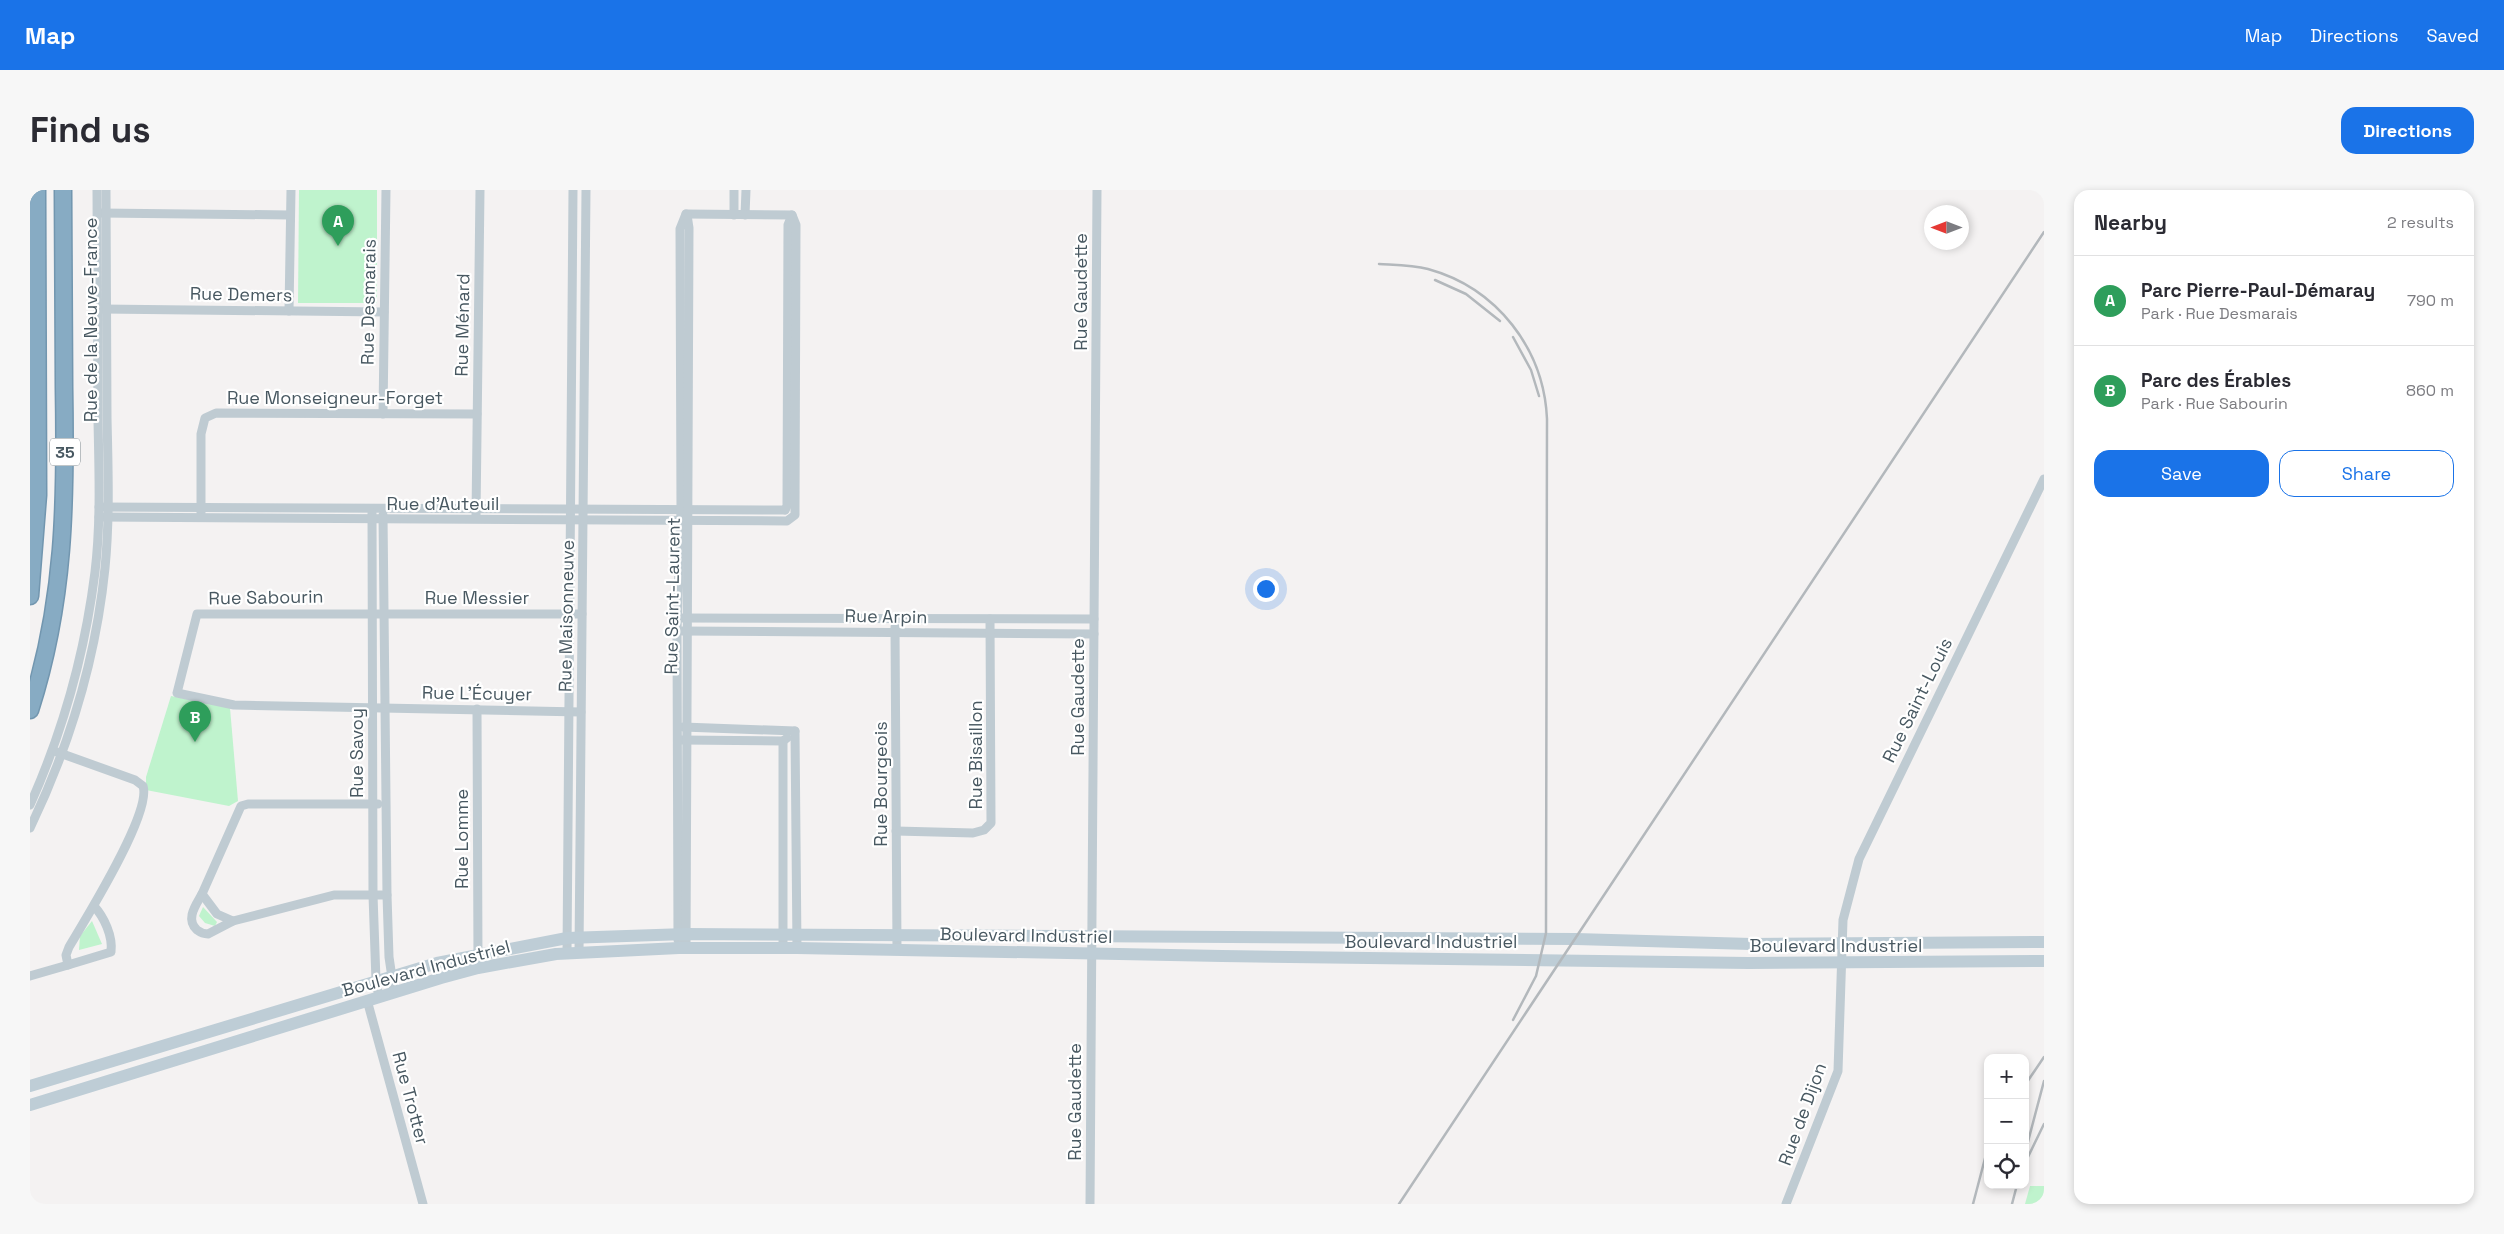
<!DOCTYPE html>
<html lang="en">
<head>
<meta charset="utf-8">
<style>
  :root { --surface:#fff; --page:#f7f7f7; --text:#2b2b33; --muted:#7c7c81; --line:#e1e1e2; --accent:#1a73e8 }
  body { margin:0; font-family:"Space Grotesk",sans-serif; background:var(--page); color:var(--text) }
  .controls { position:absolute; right:15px; bottom:15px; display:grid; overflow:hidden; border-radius:10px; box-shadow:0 2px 8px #0003 }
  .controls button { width:45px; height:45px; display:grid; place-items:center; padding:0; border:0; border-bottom:1px solid var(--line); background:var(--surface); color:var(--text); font:25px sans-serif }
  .compass { position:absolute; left:1894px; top:15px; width:45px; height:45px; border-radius:50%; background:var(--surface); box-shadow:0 2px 8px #0003; rotate:270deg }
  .you { position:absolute; left:1235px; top:398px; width:18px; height:18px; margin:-12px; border:4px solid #fff; border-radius:50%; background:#1a73e8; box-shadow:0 0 0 8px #1a73e833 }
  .badge { display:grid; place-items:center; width:32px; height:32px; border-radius:50%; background:var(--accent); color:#fff; font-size:16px; font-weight:700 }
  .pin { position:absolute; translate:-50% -41px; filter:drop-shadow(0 1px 2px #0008) }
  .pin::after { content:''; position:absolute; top:26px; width:18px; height:15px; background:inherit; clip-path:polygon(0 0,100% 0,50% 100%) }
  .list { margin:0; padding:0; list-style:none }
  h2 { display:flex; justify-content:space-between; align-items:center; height:65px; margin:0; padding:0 20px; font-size:21px }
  h2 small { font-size:16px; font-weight:400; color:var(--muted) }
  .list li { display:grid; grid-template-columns:32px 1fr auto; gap:15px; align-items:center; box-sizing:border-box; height:90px; padding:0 20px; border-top:1px solid var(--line) }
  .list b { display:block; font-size:19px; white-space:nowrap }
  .list p { margin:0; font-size:16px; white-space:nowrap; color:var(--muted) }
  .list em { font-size:16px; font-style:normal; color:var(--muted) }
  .actions { display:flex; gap:10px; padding:15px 20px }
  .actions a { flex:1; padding:11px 0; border:1px solid var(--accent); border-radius:15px; text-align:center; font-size:18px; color:var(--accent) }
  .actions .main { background:var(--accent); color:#fff }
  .icon { flex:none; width:28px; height:28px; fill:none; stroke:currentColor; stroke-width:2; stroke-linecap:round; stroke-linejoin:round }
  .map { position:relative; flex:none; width:2014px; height:1014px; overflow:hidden; border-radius:15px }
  header { display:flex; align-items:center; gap:30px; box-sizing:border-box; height:70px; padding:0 25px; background:var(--accent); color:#fff }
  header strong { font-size:24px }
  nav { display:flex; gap:28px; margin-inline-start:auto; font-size:18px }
  .intro { display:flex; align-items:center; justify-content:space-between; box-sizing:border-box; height:120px; padding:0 30px }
  h1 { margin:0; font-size:35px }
  .button { padding:12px 22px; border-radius:15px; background:var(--accent); color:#fff; font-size:18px; font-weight:700 }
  main { display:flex; gap:30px; padding:0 30px }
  aside { flex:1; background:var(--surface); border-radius:15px; box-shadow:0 2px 8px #0003 }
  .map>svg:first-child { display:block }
  .green { fill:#bff3cd }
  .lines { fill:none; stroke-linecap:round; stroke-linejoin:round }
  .highway-casing { stroke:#7296af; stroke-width:19 }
  .street { stroke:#bfcbd2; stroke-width:9 }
  .secondary { stroke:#becdd6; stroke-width:12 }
  .highway { stroke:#87abc3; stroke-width:16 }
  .rail { stroke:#b3b8bc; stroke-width:2.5 }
  .labels { text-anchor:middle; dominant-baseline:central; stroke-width:4.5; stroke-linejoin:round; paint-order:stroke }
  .shield { fill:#fff; stroke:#7f8a90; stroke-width:1 }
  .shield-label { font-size:16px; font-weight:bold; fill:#485861 }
  .street-label { font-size:18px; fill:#485861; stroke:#fff }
</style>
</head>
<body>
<header>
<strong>Map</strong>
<nav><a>Map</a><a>Directions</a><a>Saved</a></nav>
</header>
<div class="intro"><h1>Find us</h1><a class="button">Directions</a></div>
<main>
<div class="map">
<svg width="2014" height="1014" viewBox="0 0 2014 1014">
  <rect width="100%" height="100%" fill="#f4f2f2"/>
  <!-- green -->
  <g class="green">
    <path d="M269,0H347V113H268Z"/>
    <path d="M141,506L200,518L208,611L199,616L116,600V587Z"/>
    <path d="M173,717L187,732L185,736L175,733L169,726Z"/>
    <path d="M62,731L72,754L49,760L50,746Z"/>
    <path d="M2000,996H2014V1014H1995Z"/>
  </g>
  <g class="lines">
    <defs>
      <g id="highway">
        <path d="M0,406L8,305L7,0"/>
        <path d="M0,520C35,411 36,311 34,197C34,132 33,66 33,0"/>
      </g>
    </defs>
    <!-- highway casing -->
    <use href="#highway" class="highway-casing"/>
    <!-- street -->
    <g class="street">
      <path d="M71,23L260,25"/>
      <path d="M704,25V0"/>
      <path d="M715,25L716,0"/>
      <path d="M72,119L354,122"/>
      <path d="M259,121L261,0"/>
      <path d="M353,224L356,0"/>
      <path d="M69,317L755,320"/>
      <path d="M755,320L757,316L758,35L762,25"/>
      <path d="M171,323V244L175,228L186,223L447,224"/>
      <path d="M342,323L343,705L346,791L349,807"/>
      <path d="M353,325L357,705L359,767L364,801"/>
      <path d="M446,325L450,0"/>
      <path d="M69,327L757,331L765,325L766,35L762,25L656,24"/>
      <path d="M652,428L1064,429"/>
      <path d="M865,437L867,759"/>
      <path d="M652,441L1064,444"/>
      <path d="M447,519L448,769"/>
      <path d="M551,522L204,515L147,503L167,424H552"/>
      <path d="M653,537L765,541"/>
      <path d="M765,541L767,758"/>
      <path d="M651,550L753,551L757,548"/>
      <path d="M753,551V758"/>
      <path d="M348,614H218L211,616L172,704L187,724L203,731L304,705H357"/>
      <path d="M0,615C33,541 55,462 65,382C71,332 69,281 68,231C68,154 67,77 67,0"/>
      <path d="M0,638C39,557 66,467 75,378C80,327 78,277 77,227C77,151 76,76 76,0"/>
      <path d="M866,641L943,643L954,640L961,633L960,429"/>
      <path d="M172,704C166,715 155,729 167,740C171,743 173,744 178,744L203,731"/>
      <path d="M648,750L647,441L651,320L650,39L656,24"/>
      <path d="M656,759L659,38L657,25"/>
      <path d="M549,762L556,0"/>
      <path d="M537,763L543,0"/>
      <path d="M38,775L81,762C83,746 74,727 64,716"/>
      <path d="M0,786L38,775L36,765L39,757C55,730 122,623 113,596L105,590L27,562"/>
      <path d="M337,810L393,1014"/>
      <path d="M1060,1014L1067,0"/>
      <path d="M1756,1014L1808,881L1813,730L1829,669L2014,289"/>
    </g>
    <!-- secondary -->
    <g class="secondary">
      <path d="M0,896L407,773L537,748L656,744L1546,749L1721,754L2014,752"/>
      <path d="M0,915L411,788L448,778L526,764L649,758H767L1192,766L1719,773L2014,771"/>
    </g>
    <!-- highway -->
    <use href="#highway" class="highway"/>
    <!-- rail -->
    <g class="rail">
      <path d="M1349,74C1365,75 1382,75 1398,79C1467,98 1514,159 1517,229L1516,743L1506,786L1483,830"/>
      <path d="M1405,90L1436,104L1470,131"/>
      <path d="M1483,147L1501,180L1509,206"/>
      <path d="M1995,895L2014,867"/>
      <path d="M1995,963L2014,891"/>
      <path d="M1995,973L2014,934"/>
      <path d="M1369,1014L2014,42"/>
      <path d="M1943,1014L1958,957"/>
      <path d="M1982,1014L1987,995"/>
    </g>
  </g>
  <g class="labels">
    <!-- shield labels -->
    <rect class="shield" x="20" y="248.5" width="30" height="27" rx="4"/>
    <g class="shield-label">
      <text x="35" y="262">35</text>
    </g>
    <!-- street labels -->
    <g class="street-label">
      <text transform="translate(1050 102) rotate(-90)">Rue Gaudette</text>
      <text transform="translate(211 104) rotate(1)">Rue Demers</text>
      <text transform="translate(338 112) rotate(-89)">Rue Desmarais</text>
      <text transform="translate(60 130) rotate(-90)">Rue de la Neuve-France</text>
      <text transform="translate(432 135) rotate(-89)">Rue Ménard</text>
      <text x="305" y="207">Rue Monseigneur-Forget</text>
      <text x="413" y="313">Rue d'Auteuil</text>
      <text transform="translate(642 406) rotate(-89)">Rue Saint-Laurent</text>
      <text transform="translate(236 407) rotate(-1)">Rue Sabourin</text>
      <text x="447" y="407">Rue Messier</text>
      <text transform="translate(536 426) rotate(-89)">Rue Maisonneuve</text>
      <text transform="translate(856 426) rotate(1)">Rue Arpin</text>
      <text transform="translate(447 503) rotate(1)">Rue L'Écuyer</text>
      <text transform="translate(1047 507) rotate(-90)">Rue Gaudette</text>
      <text transform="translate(1887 510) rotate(-64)">Rue Saint-Louis</text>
      <text transform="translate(326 563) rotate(-90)">Rue Savoy</text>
      <text transform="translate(945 565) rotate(-90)">Rue Bisaillon</text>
      <text transform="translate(850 594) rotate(-90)">Rue Bourgeois</text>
      <text transform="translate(431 649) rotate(-90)">Rue Lomme</text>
      <text transform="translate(996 745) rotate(1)">Boulevard Industriel</text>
      <text x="1401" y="751">Boulevard Industriel</text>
      <text x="1806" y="755">Boulevard Industriel</text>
      <text transform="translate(396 778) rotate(-15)">Boulevard Industriel</text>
      <text transform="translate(381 908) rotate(75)">Rue Trotter</text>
      <text transform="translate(1044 912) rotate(-90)">Rue Gaudette</text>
      <text transform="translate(1772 924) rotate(-70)">Rue de Dijon</text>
    </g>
  </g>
</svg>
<div class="controls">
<button>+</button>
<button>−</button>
<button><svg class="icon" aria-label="locate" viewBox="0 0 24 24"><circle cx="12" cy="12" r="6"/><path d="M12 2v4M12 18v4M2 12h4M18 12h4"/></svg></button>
</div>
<svg class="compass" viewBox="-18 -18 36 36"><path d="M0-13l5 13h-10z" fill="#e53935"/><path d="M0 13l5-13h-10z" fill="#7c7c81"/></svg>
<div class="you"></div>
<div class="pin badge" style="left:308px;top:56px;background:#2e9e5b">A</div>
<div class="pin badge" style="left:165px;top:552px;background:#2e9e5b">B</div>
</div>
<aside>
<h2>Nearby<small>2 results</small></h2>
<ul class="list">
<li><span class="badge" style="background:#2e9e5b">A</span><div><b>Parc Pierre-Paul-Démaray</b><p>Park · Rue Desmarais</p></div><em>790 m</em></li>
<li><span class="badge" style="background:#2e9e5b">B</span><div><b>Parc des Érables</b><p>Park · Rue Sabourin</p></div><em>860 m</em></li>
</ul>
<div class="actions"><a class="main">Save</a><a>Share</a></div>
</aside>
</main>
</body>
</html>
